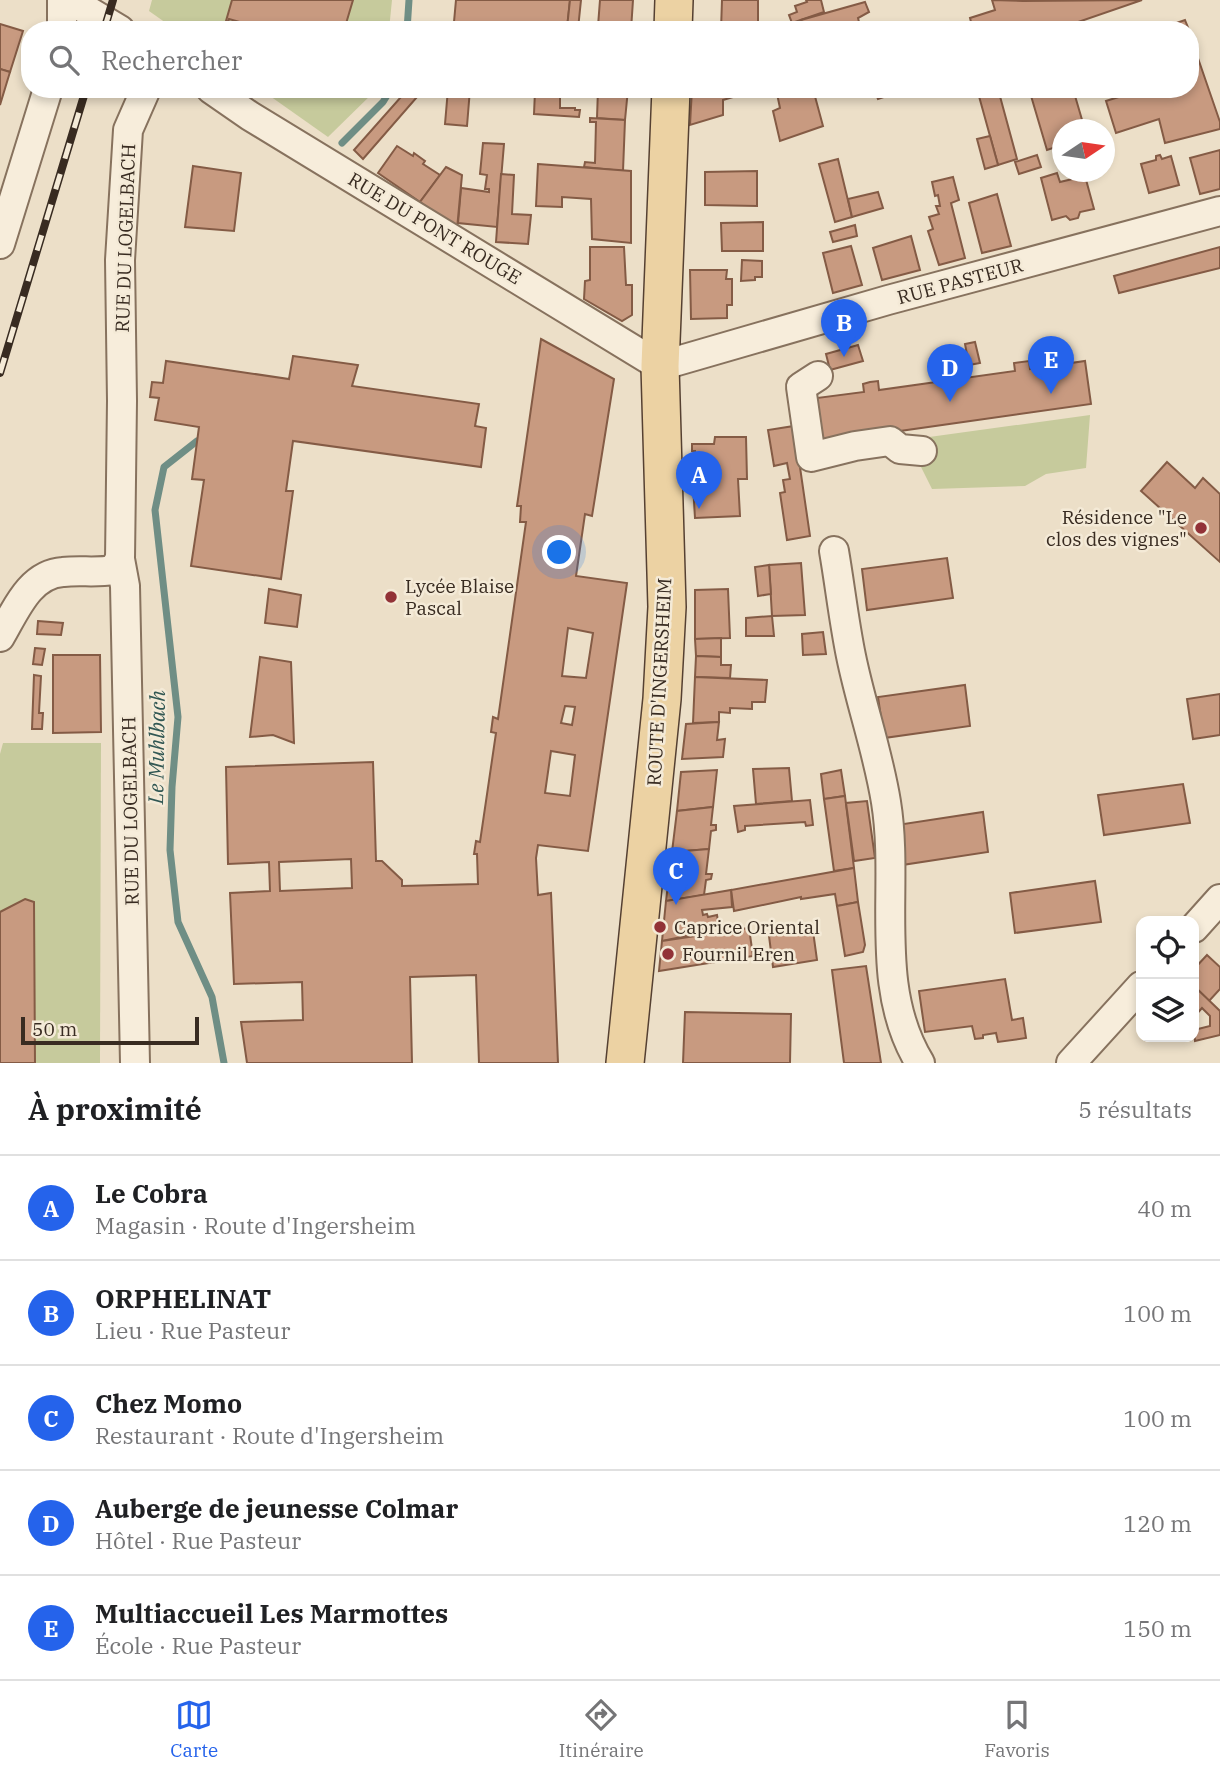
<!DOCTYPE html>
<html lang="fr">
<head>
<meta charset="utf-8">
<style>
  :root { --surface:#fff; --page:#f2f2f2; --text:#202124; --muted:#757577; --line:#e0e0e0; --accent:#2563eb }
  body { margin:0; font-family:"IBM Plex Serif",serif; background:var(--page); color:var(--text) }
  .controls { position:absolute; right:21px; bottom:21px; display:grid; overflow:hidden; border-radius:14px; box-shadow:0 4px 10px #0003 }
  .controls button { width:63px; height:63px; display:grid; place-items:center; padding:0; border:0; border-bottom:2px solid var(--line); background:var(--surface); color:var(--text); font:35px sans-serif }
  .compass { position:absolute; left:1052px; top:119px; width:63px; height:63px; border-radius:50%; background:var(--surface); box-shadow:0 4px 10px #0003; rotate:77deg }
  .scale { position:absolute; left:21px; bottom:18px; width:178px; box-sizing:border-box; padding-left:7px; border:4px solid #382b21; border-top:0; font-size:19px; line-height:24px; white-space:nowrap; color:#382b21; -webkit-text-stroke:5px #f4ead7; paint-order:stroke }
  .you { position:absolute; left:560px; top:553px; width:24px; height:24px; margin:-18px; border:5px solid #fff; border-radius:50%; background:#1a73e8; box-shadow:0 0 0 10px #1a73e833 }
  .badge { display:grid; place-items:center; width:46px; height:46px; border-radius:50%; background:var(--accent); color:#fff; font-size:23px; font-weight:700 }
  .pin { position:absolute; translate:-50% -58px; filter:drop-shadow(0 2px 4px #0008) }
  .pin::after { content:''; position:absolute; top:37px; width:24px; height:21px; background:inherit; clip-path:polygon(0 0,100% 0,50% 100%) }
  .list { margin:0; padding:0; list-style:none }
  h2 { display:flex; justify-content:space-between; align-items:center; height:91px; margin:0; padding:0 28px; font-size:30px }
  h2 small { font-size:23px; font-weight:400; color:var(--muted) }
  .list li { display:grid; grid-template-columns:46px 1fr auto; gap:21px; align-items:center; box-sizing:border-box; height:105px; padding:0 28px; border-top:2px solid var(--line) }
  .list b { display:block; font-size:26px; white-space:nowrap }
  .list p { margin:0; font-size:23px; white-space:nowrap; color:var(--muted) }
  .list em { font-size:23px; font-style:normal; color:var(--muted) }
  .icon { flex:none; width:38px; height:38px; fill:none; stroke:currentColor; stroke-width:2; stroke-linecap:round; stroke-linejoin:round }
  .map { position:relative; flex:none; width:1220px; height:1063px; overflow:hidden }
  .search { position:absolute; background:var(--surface); box-shadow:0 4px 10px #0003; left:21px; right:21px; top:21px; height:77px; display:flex; align-items:center; gap:18px; box-sizing:border-box; padding:0 24px; border-radius:28px; color:var(--muted); font-size:26px }
  .sheet { height:616px; background:var(--surface) }
  nav { display:flex; justify-content:space-around; align-items:center; box-sizing:border-box; height:98px; border-top:2px solid var(--line); background:var(--surface); font-size:19px; color:var(--muted) }
  nav a { display:grid; justify-items:center; gap:4px }
  nav .on { color:var(--accent) }
  .map>svg:first-child { display:block }
  .green { fill:#c6ca9c }
  .lines { fill:none; stroke-linecap:round; stroke-linejoin:round }
  .stream { stroke:#6f8e85; stroke-width:7 }
  .building { fill:#c89a80; stroke:#845b45; stroke-width:2; fill-rule:evenodd }
  .minor-casing { stroke:#87725e; stroke-width:32 }
  .major-casing { stroke:#554032; stroke-width:40 }
  .minor { stroke:#f7eddb; stroke-width:28 }
  .major { stroke:#ecd2a3; stroke-width:37 }
  .rail-casing { stroke:#382b21; stroke-width:8 }
  .rail { stroke:#f4ead7; stroke-width:5; stroke-dasharray:16; stroke-linecap:butt }
  .poi-dot { fill:#923237; stroke:#f4ead7; stroke-width:2.5 }
  .labels { text-anchor:middle; dominant-baseline:central; stroke-width:5; stroke-linejoin:round; paint-order:stroke }
  .street-label { font-size:19px; fill:#382b21; stroke:#f4ead7 }
  .poi-label { font-size:19px; fill:#382b21; stroke:#f4ead7; text-anchor:start }
  .water-label { font-size:21px; font-style:italic; fill:#315753; stroke:#f4ead7 }
</style>
</head>
<body>
<div class="map">
<svg width="1220" height="1063" viewBox="0 0 1220 1063">
  <rect width="100%" height="100%" fill="#ecdfc8"/>
  <!-- green -->
  <g class="green">
    <path d="M152,0H392L389,30H176L149,11Z"/>
    <path d="M260,89H377L328,137Z"/>
    <path d="M1090,415L1086,468L1046,474L1025,486L932,489L921,467L922,438Z"/>
    <path d="M3,743H101L100,1063H0V754Z"/>
  </g>
  <g class="lines">
    <!-- stream -->
    <g class="stream">
      <path d="M407,30L409,0"/>
      <path d="M342,143L383,102L391,89"/>
      <path d="M197,441L164,467L155,510L178,717L172,787L170,850L178,922L212,997L224,1063"/>
    </g>
  </g>
  <!-- building -->
  <g class="building">
    <path d="M232,0H353L345,27L355,30H249L250,25L229,19L228,22L226,21Z"/>
    <path d="M456,0H570L567,28L454,22Z"/>
    <path d="M570,0H581L578,29L567,28Z"/>
    <path d="M600,0H633L631,30H595L594,25L598,26Z"/>
    <path d="M722,0H758V30H721Z"/>
    <path d="M806,0H821L824,12L792,23L789,15L797,12L795,6L807,2Z"/>
    <path d="M992,0L1023,1L1142,0L1055,30H973L970,18L995,10Z"/>
    <path d="M865,2L869,12L858,18L861,30H835L833,26L826,29L824,25L810,30L804,26L801,20Z"/>
    <path d="M1185,20L1189,30H1155L1159,29Z"/>
    <path d="M454,22L476,23L475,30H454Z"/>
    <path d="M0,24L23,31L10,72L0,69Z"/>
    <path d="M1190,35L1220,122V129L1165,143L1159,119L1116,133L1106,101L1144,89H1190Z"/>
    <path d="M0,69L10,72L0,105Z"/>
    <path d="M408,89H424L363,159L354,150Z"/>
    <path d="M448,89H470L467,126L445,124Z"/>
    <path d="M598,89H628L625,120L597,118Z"/>
    <path d="M692,89H732L733,97L723,100V115L690,125Z"/>
    <path d="M776,89H813L823,126L780,141L773,111L780,108Z"/>
    <path d="M874,89H907L878,99Z"/>
    <path d="M977,89H998L1017,159L998,165Z"/>
    <path d="M1029,89H1073L1085,130H1062V145L1047,150Z"/>
    <path d="M535,91L560,93V108H575V110H580L579,117L534,114Z"/>
    <path d="M590,118L625,120L623,171L584,167L585,162L595,163L596,122H590Z"/>
    <path d="M990,136L998,165L985,169L977,139Z"/>
    <path d="M483,143L504,144L497,227L458,223L461,188L489,192V189H485L487,175L480,174Z"/>
    <path d="M397,146L413,156L414,153L425,161L423,164L440,175L420,202L378,173Z"/>
    <path d="M1220,150V189L1200,194L1190,158Z"/>
    <path d="M1037,155L1041,167L1019,174L1015,162Z"/>
    <path d="M1160,155L1162,159L1171,156L1179,185L1149,193L1141,164L1156,160V156Z"/>
    <path d="M838,159L852,217L835,222L819,164Z"/>
    <path d="M538,164L631,171V243L592,239L591,199L562,197V207L536,206Z"/>
    <path d="M193,166L241,173L234,231L185,227Z"/>
    <path d="M446,167L462,175L457,229L420,202Z"/>
    <path d="M757,171V206L705,205V172Z"/>
    <path d="M1057,173L1060,182L1085,176L1094,209L1080,212L1078,218L1070,220L1066,216L1052,220L1041,178Z"/>
    <path d="M501,174L514,175L512,214L531,215L528,244L496,242Z"/>
    <path d="M953,177L959,200L951,203L965,258L939,265L928,231L933,229L929,217L939,214L936,206H940L938,195L935,196L932,182Z"/>
    <path d="M878,192L883,208L852,217L848,199Z"/>
    <path d="M997,194L1011,246L982,253L969,203Z"/>
    <path d="M763,222V251H722L721,223Z"/>
    <path d="M855,225L857,236L833,242L830,232Z"/>
    <path d="M911,236L920,270L882,280L873,248Z"/>
    <path d="M851,246L862,285L833,293L823,253Z"/>
    <path d="M590,247H624L626,285H632V315L622,321L584,299L585,281L590,280Z"/>
    <path d="M1220,247V268L1119,293L1114,276Z"/>
    <path d="M742,260L762,261V277H755V280L741,281Z"/>
    <path d="M690,270H727L726,279H732V305H727V318L691,319Z"/>
    <path d="M541,339L614,379L592,516L585,514L576,576L627,583L588,851L538,845L536,858L538,895L551,893L558,1063H479L476,975L410,977L412,1063H247L241,1022L303,1020L302,982L234,984L230,893L270,891L269,862L228,864L226,767L373,762L376,861H382L402,880V886L478,884L477,854H474L476,841L480,842L496,733L491,732L493,717L498,719L526,522H520L521,506H517ZM568,628L593,633L586,678L562,676ZM565,706L575,707L572,725L561,723ZM551,751L575,755L570,796L545,793ZM351,859L352,888L280,891L279,862Z"/>
    <path d="M975,342L980,363L969,365L965,344Z"/>
    <path d="M858,345L863,361L830,370L826,354Z"/>
    <path d="M293,356L358,365L352,386L479,404L475,426L486,428L481,467L293,441L286,491H293L281,579L191,566L204,480L192,479L199,427L155,420L159,398L150,397L152,382L163,383L166,361L289,379Z"/>
    <path d="M1029,361L1030,369L1085,361L1091,404L815,443L809,399L864,392L863,384L870,382L878,381L879,390L1015,371L1014,363Z"/>
    <path d="M794,426L810,536L787,540L780,493L785,492L783,480L790,479L787,463L774,466L768,430Z"/>
    <path d="M715,437H746L747,479H738L740,516L695,518L693,485H696L695,451H692V444H714Z"/>
    <path d="M1167,462L1195,488L1203,478L1220,494V562L1141,491Z"/>
    <path d="M947,558L953,598L867,610L862,569Z"/>
    <path d="M801,563L805,615L772,616L769,565Z"/>
    <path d="M769,565L771,594L758,596L755,567Z"/>
    <path d="M269,589L301,595L297,627L265,623Z"/>
    <path d="M728,589L730,638L695,639V590Z"/>
    <path d="M772,616L774,636H746V618Z"/>
    <path d="M38,621L63,623L61,635L37,634Z"/>
    <path d="M823,632L826,654L803,655L802,634Z"/>
    <path d="M721,638V657L696,656L695,639Z"/>
    <path d="M35,648L45,649L42,665L33,664Z"/>
    <path d="M53,655H100L101,732L53,733Z"/>
    <path d="M696,656L721,657V665H731L730,678L695,677Z"/>
    <path d="M260,657L291,662L294,743L273,735L250,737Z"/>
    <path d="M34,675L41,676L39,713H43L42,729H32Z"/>
    <path d="M695,677L767,680L765,702H752V709L730,708V713L719,712V722L693,723Z"/>
    <path d="M965,685L970,726L884,738L878,697Z"/>
    <path d="M1220,694V735L1193,739L1187,699Z"/>
    <path d="M719,722L717,740L725,739L723,757L682,759L686,724Z"/>
    <path d="M789,768L792,801L756,804L753,769Z"/>
    <path d="M717,770L713,807L677,811L681,772Z"/>
    <path d="M841,770L845,796L824,799L821,774Z"/>
    <path d="M1183,784L1190,823L1104,835L1098,795Z"/>
    <path d="M845,796L854,868L834,871L824,799Z"/>
    <path d="M810,800L813,825L806,826L805,822L745,826V830L738,832L734,806Z"/>
    <path d="M867,801L875,858L854,861L846,803Z"/>
    <path d="M713,807L711,825H716V830L711,831L709,849L672,852L677,811Z"/>
    <path d="M983,812L988,852L902,865L897,825Z"/>
    <path d="M709,849L706,874H712L711,879L706,880L704,895L666,901L672,852Z"/>
    <path d="M854,868L858,902L837,906L835,894L801,899V897L734,911L731,890Z"/>
    <path d="M1095,881L1101,922L1015,933L1010,893Z"/>
    <path d="M731,890L732,907L702,910L703,915L707,914L708,917L717,915L719,927L695,930L696,934L662,941L666,901Z"/>
    <path d="M25,899L34,902L35,1063H0V912Z"/>
    <path d="M858,902L865,945L863,952L845,956L837,906Z"/>
    <path d="M749,928L753,956L659,971L662,941Z"/>
    <path d="M804,929L805,933L813,931L817,960L773,967L769,936Z"/>
    <path d="M1207,955L1220,967V989L1209,1001L1194,986V969Z"/>
    <path d="M866,966L881,1063H844L832,970Z"/>
    <path d="M1005,979L1012,1020L1023,1018L1026,1038L998,1042L996,1033L983,1035V1038L975,1039L972,1026L925,1032L919,991Z"/>
    <path d="M1194,986L1220,1011V1035L1195,1041L1194,1030L1210,1026V1016L1202,1008L1194,1017Z"/>
    <path d="M685,1012L791,1014L790,1063H683Z"/>
  </g>
  <g class="lines">
    <defs>
      <g id="minor">
        <path d="M70,0L120,30"/>
        <path d="M62,30V0"/>
        <path d="M211,89L250,116L660,366L888,300L1220,211"/>
        <path d="M0,244L48,89"/>
        <path d="M818,376L801,387L811,457L855,446L890,441L900,449L922,451"/>
        <path d="M834,551C840,586 844,622 851,656C861,705 878,752 886,802C900,888 872,985 920,1063"/>
        <path d="M0,637C15,612 29,574 63,572C80,570 96,573 113,570L120,559"/>
        <path d="M1194,928L1220,899"/>
        <path d="M135,1063L125,586L120,559L122,401L120,260L128,130L146,89"/>
        <path d="M1071,1063L1141,986"/>
      </g>
      <g id="major">
        <path d="M673,30L674,0"/>
        <path d="M625,1063L662,699L667,607L660,366L671,89"/>
      </g>
    </defs>
    <!-- minor casing -->
    <use href="#minor" class="minor-casing"/>
    <!-- major casing -->
    <use href="#major" class="major-casing"/>
    <!-- minor -->
    <use href="#minor" class="minor"/>
    <!-- major -->
    <use href="#major" class="major"/>
    <defs>
      <g id="rail">
        <path d="M104,30L113,0"/>
        <path d="M0,373L86,89"/>
      </g>
    </defs>
    <!-- rail casing -->
    <use href="#rail" class="rail-casing"/>
    <!-- rail -->
    <use href="#rail" class="rail"/>
  </g>
  <!-- markers -->
  <g class="poi-dot">
    <circle cx="1201" cy="528" r="7"/>
    <circle cx="391" cy="597" r="7"/>
    <circle cx="660" cy="927" r="7"/>
    <circle cx="668" cy="954" r="7"/>
  </g>
  <g class="labels">
    <!-- street labels -->
    <g class="street-label">
      <text transform="translate(435 228) rotate(31)">RUE DU PONT ROUGE</text>
      <text transform="translate(125 238) rotate(-88)">RUE DU LOGELBACH</text>
      <text transform="translate(960 281) rotate(-15)">RUE PASTEUR</text>
      <text transform="translate(659 682) rotate(-87)">ROUTE D'INGERSHEIM</text>
      <text transform="translate(130 811) rotate(-91)">RUE DU LOGELBACH</text>
    </g>
    <!-- poi labels -->
    <g class="poi-label">
      <text x="1187" y="517" text-anchor="end">Résidence "Le<tspan x="1187" dy="22">clos des vignes"</tspan></text>
      <text x="405" y="586">Lycée Blaise<tspan x="405" dy="22">Pascal</tspan></text>
      <text x="674" y="927">Caprice Oriental</text>
      <text x="682" y="954">Fournil Eren</text>
    </g>
    <!-- water labels -->
    <g class="water-label">
      <text transform="translate(156 747) rotate(-89)">Le Muhlbach</text>
    </g>
  </g>
</svg>
<div class="controls">
<button><svg class="icon" aria-label="locate" viewBox="0 0 24 24"><circle cx="12" cy="12" r="6"/><path d="M12 2v4M12 18v4M2 12h4M18 12h4"/></svg></button>
<button><svg class="icon" aria-label="layers" viewBox="0 0 24 24"><path d="M12 4l9 5-9 5-9-5zM3 14l9 5 9-5"/></svg></button>
</div>
<svg class="compass" viewBox="-18 -18 36 36"><path d="M0-13l5 13h-10z" fill="#e53935"/><path d="M0 13l5-13h-10z" fill="#757577"/></svg>
<div class="scale">50 m</div>
<div class="you"></div>
<div class="pin badge" style="left:699px;top:509px">A</div>
<div class="pin badge" style="left:844px;top:357px">B</div>
<div class="pin badge" style="left:676px;top:905px">C</div>
<div class="pin badge" style="left:950px;top:402px">D</div>
<div class="pin badge" style="left:1051px;top:394px">E</div>
<div class="search"><svg class="icon" aria-label="search" viewBox="0 0 24 24"><circle cx="10" cy="10" r="6"/><path d="M15 15l6 6"/></svg>Rechercher</div>
</div>
<section class="sheet">
<h2>À proximité<small>5 résultats</small></h2>
<ul class="list">
<li><span class="badge">A</span><div><b>Le Cobra</b><p>Magasin · Route d'Ingersheim</p></div><em>40 m</em></li>
<li><span class="badge">B</span><div><b>ORPHELINAT</b><p>Lieu · Rue Pasteur</p></div><em>100 m</em></li>
<li><span class="badge">C</span><div><b>Chez Momo</b><p>Restaurant · Route d'Ingersheim</p></div><em>100 m</em></li>
<li><span class="badge">D</span><div><b>Auberge de jeunesse Colmar</b><p>Hôtel · Rue Pasteur</p></div><em>120 m</em></li>
<li><span class="badge">E</span><div><b>Multiaccueil Les Marmottes</b><p>École · Rue Pasteur</p></div><em>150 m</em></li>
</ul>
</section>
<nav>
<a class="on"><svg class="icon" aria-label="map" viewBox="0 0 24 24"><path d="M3 6l6-2 6 2 6-2v14l-6 2-6-2-6 2zM9 4v14M15 6v14"/></svg>Carte</a>
<a><svg class="icon" aria-label="directions" viewBox="0 0 24 24"><path d="M12 3l9 9-9 9-9-9zM9 14v-3h6M13 9l2 2-2 2"/></svg>Itinéraire</a>
<a><svg class="icon" aria-label="saved" viewBox="0 0 24 24"><path d="M7 4h10v16l-5-4-5 4z"/></svg>Favoris</a>
</nav>
</body>
</html>
